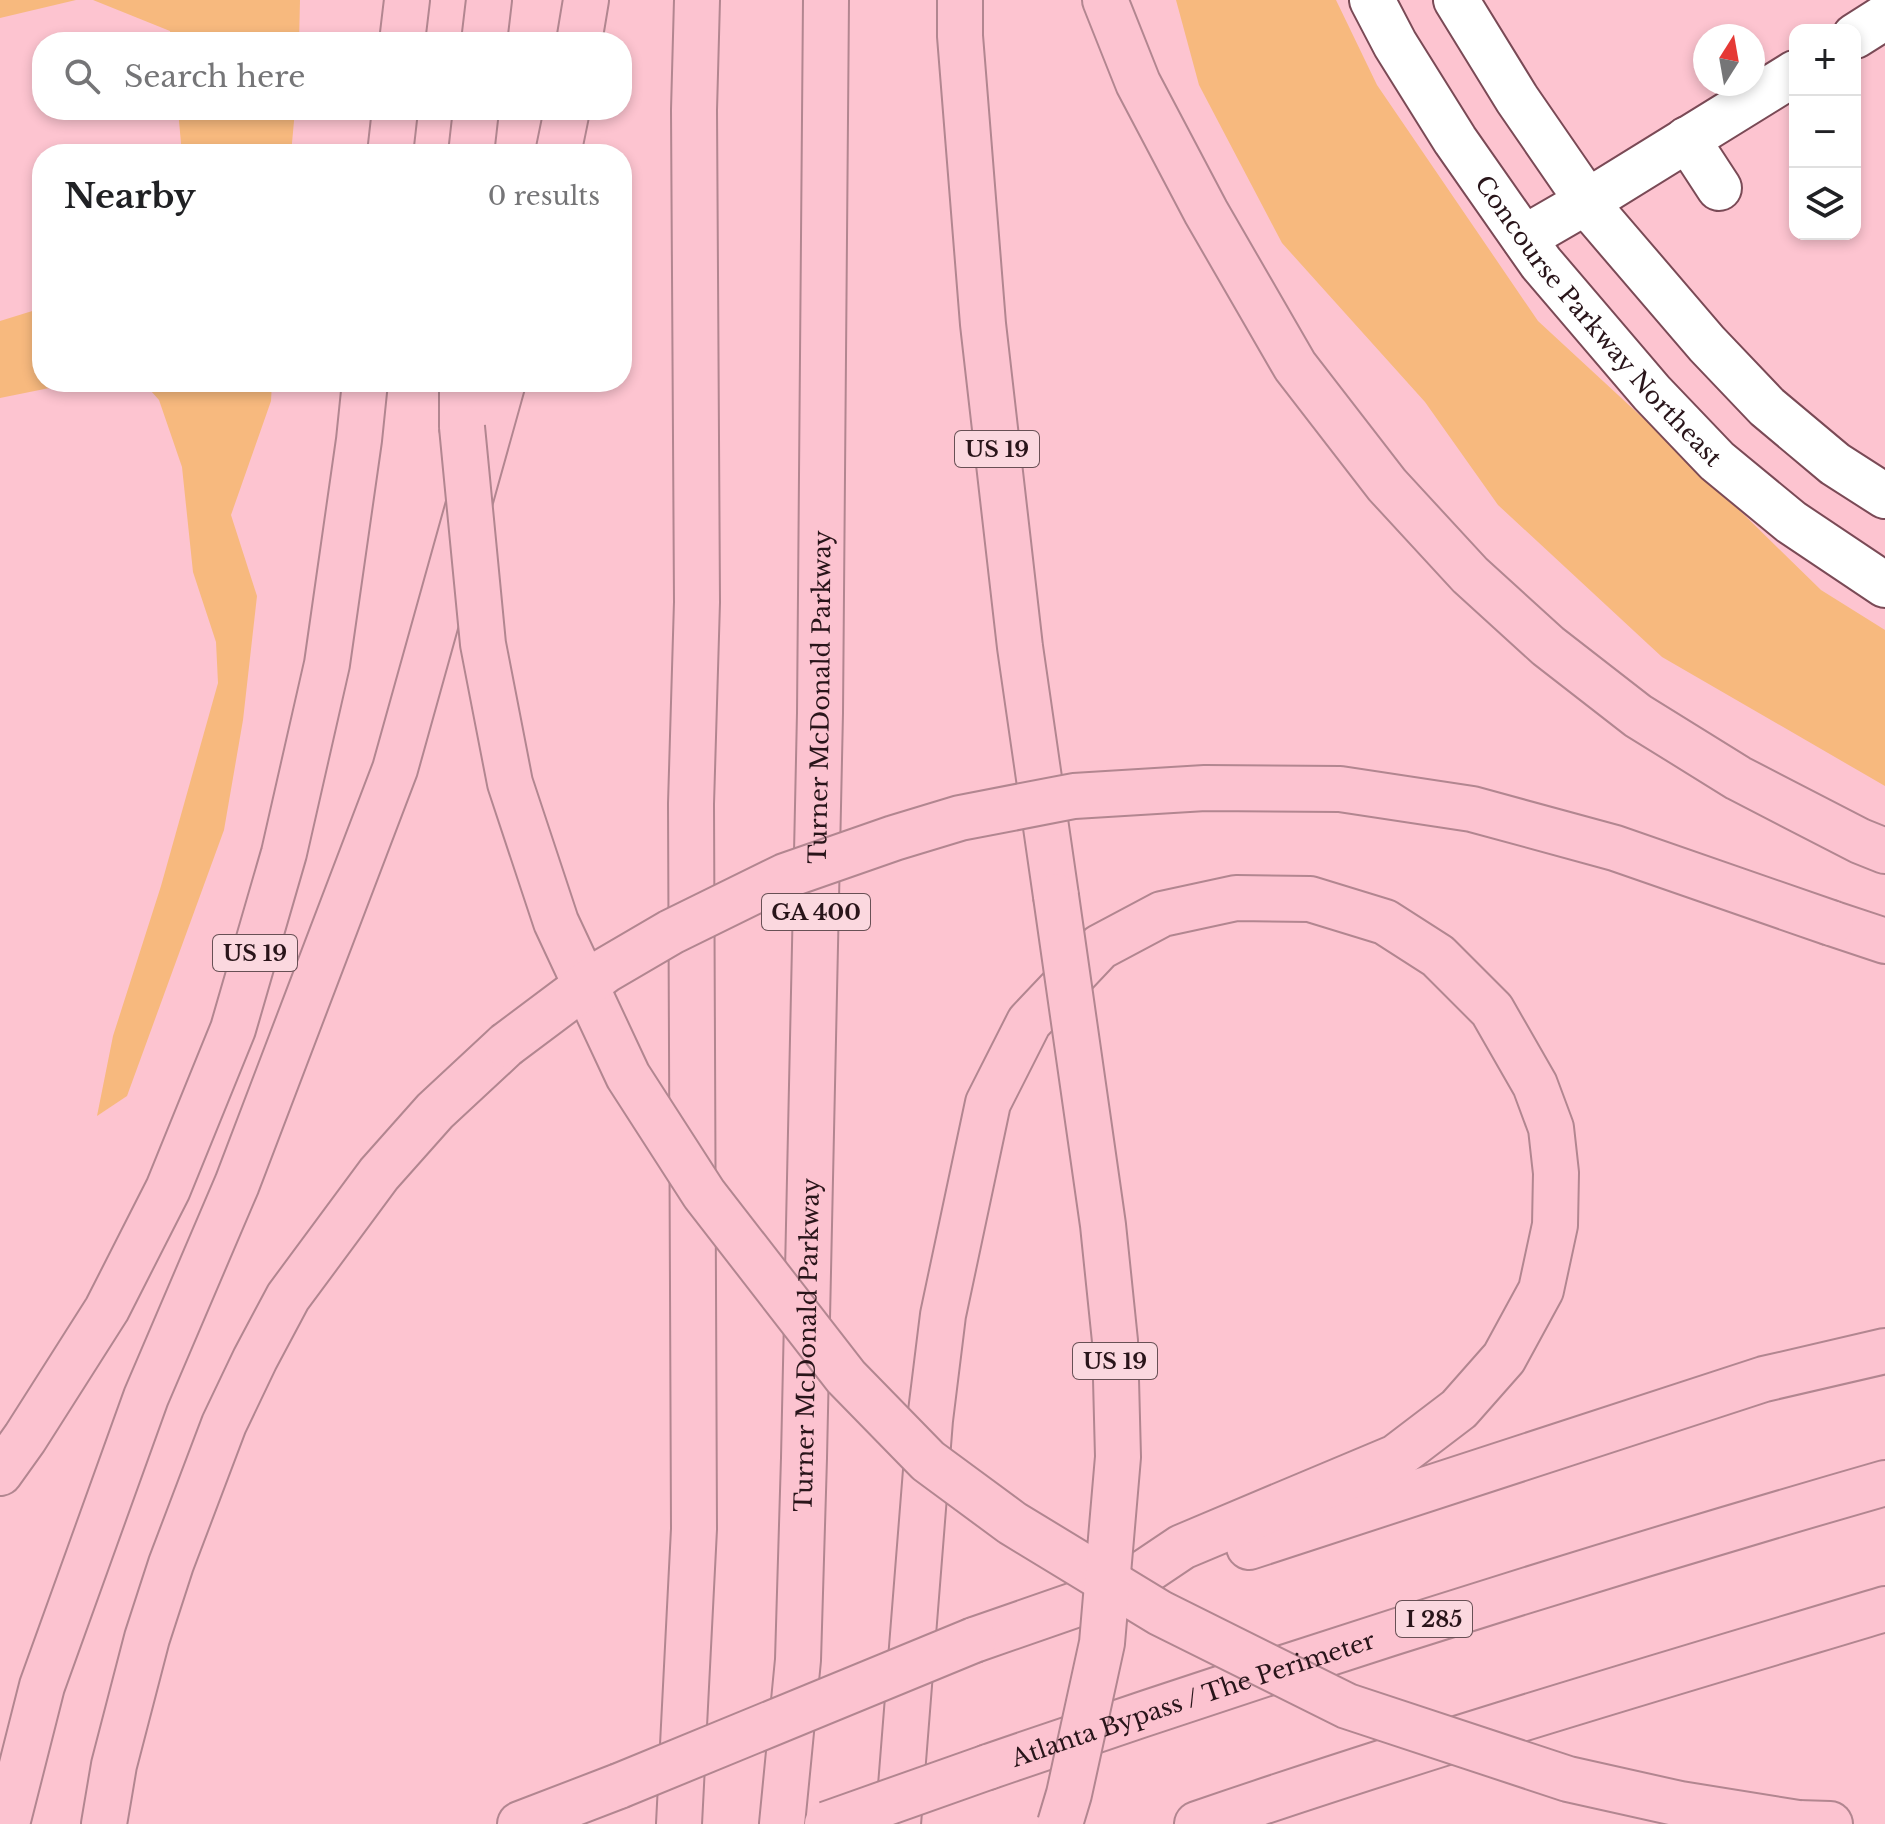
<!DOCTYPE html>
<html lang="en">
<head>
<meta charset="utf-8">
<style>
  :root { --surface:#fff; --page:#f2f2f2; --text:#202124; --muted:#757577; --line:#e0e0e0 }
  body { margin:0; font-family:"Libre Baskerville",serif; background:var(--page); color:var(--text) }
  .controls { position:absolute; right:24px; top:24px; display:grid; overflow:hidden; border-radius:16px; box-shadow:0 4px 12px #0003 }
  .controls button { width:72px; height:72px; display:grid; place-items:center; padding:0; border:0; border-bottom:2px solid var(--line); background:var(--surface); color:var(--text); font:40px sans-serif }
  .compass { position:absolute; left:1693px; top:24px; width:72px; height:72px; border-radius:50%; background:var(--surface); box-shadow:0 4px 12px #0003; rotate:11deg }
  .list { margin:0; padding:0; list-style:none }
  h2 { display:flex; justify-content:space-between; align-items:center; height:104px; margin:0; padding:0 32px; font-size:34px }
  h2 small { font-size:26px; font-weight:400; color:var(--muted) }
  .icon { flex:none; width:44px; height:44px; fill:none; stroke:currentColor; stroke-width:2; stroke-linecap:round; stroke-linejoin:round }
  .map { position:relative; flex:none; width:1885px; height:1824px; overflow:hidden }
  .search { position:absolute; background:var(--surface); box-shadow:0 4px 12px #0003; left:32px; top:32px; width:600px; height:88px; display:flex; align-items:center; gap:20px; box-sizing:border-box; padding:0 28px; border-radius:32px; color:var(--muted); font-size:30px }
  .panel { position:absolute; background:var(--surface); box-shadow:0 4px 12px #0003; left:32px; top:144px; width:600px; height:248px; border-radius:32px }
  .map>svg:first-child { display:block }
  .green { fill:#f7b97e }
  .lines { fill:none; stroke-linecap:round; stroke-linejoin:round }
  .minor-casing { stroke:#7a4a56; stroke-width:48 }
  .highway-casing { stroke:#b28690; stroke-width:48 }
  .minor { stroke:#fff; stroke-width:44 }
  .highway { stroke:#fcc3d0; stroke-width:44 }
  .highway-bridge-casing { stroke:#b28690; stroke-width:48; stroke-linecap:butt }
  .highway-bridge { stroke:#fcc3d0; stroke-width:44 }
  .labels { text-anchor:middle; dominant-baseline:central; stroke-width:6; stroke-linejoin:round; paint-order:stroke }
  .shield { fill:#fbd8df; stroke:#685055; stroke-width:2 }
  .shield-label { font-size:22px; font-weight:bold; fill:#29151a }
  .street-label { font-size:24px; fill:#29151a; stroke:#fbd8df }
</style>
</head>
<body>
<div class="map">
<svg width="1885" height="1824" viewBox="0 0 1885 1824">
  <rect width="100%" height="100%" fill="#fdc4d0"/>
  <!-- green -->
  <g class="green">
    <path d="M0,0H76L0,18Z"/>
    <path d="M93,0H300L299,42H171L170,31Z"/>
    <path d="M1176,0H1336L1377,85L1538,321L1683,455L1821,590L1885,630V786L1662,657L1498,505L1425,402L1282,243L1199,85Z"/>
    <path d="M178,110H295L291,154H182Z"/>
    <path d="M42,308V382H79L0,398V321Z"/>
    <path d="M143,382H272L271,401L231,515L257,596L243,720L224,830L127,1096L97,1116L113,1036L161,886L218,683L216,642L193,572L182,467L159,400Z"/>
  </g>
  <g class="lines">
    <defs>
      <g id="minor">
        <path id="s1" d="M1372,0L1395,44L1455,140L1541,263L1652,393L1717,461L1791,522L1885,585"/>
        <path d="M1456,0L1517,99L1599,218L1707,344L1767,407L1835,464L1885,496"/>
        <path d="M1855,36L1885,17"/>
        <path d="M1687,139L1719,188"/>
        <path d="M1524,238L1588,201L1795,73"/>
      </g>
      <g id="highway">
        <path d="M960,0V36L983,324L1020,647L1056,896"/>
        <path d="M1105,0L1138,83L1206,212L1295,366L1387,485L1470,575L1548,646L1638,716L1738,778L1860,841L1885,851"/>
        <path d="M402,42L407,0"/>
        <path d="M484,42L489,0"/>
        <path d="M579,42L586,0"/>
        <path d="M390,154L395,110"/>
        <path d="M471,154L476,110"/>
        <path d="M558,154L567,110"/>
        <path d="M462,427V382"/>
        <path d="M1831,923L1885,941"/>
        <path d="M0,1473L25,1438L107,1309L168,1189L233,1029L284,853L327,664L359,440L365,382"/>
        <path d="M1249,1547L1764,1379L1885,1351"/>
        <path d="M974,1640L1138,1583"/>
        <path id="s2" d="M988,1767C1284,1665 1583,1570 1885,1483"/>
        <path d="M1798,1823L1830,1824"/>
        <path d="M7,1824L42,1686L146,1397L237,1184L395,769L503,382"/>
        <path d="M104,1824L114,1765L147,1638L171,1564L224,1424L255,1359L288,1297L379,1174L435,1111L506,1045"/>
        <path d="M520,1824L619,1786"/>
        <path d="M679,1824L694,1529L691,804L697,602L694,110L697,0"/>
        <path id="s3" d="M782,1824L798,1660L804,1458L820,713L826,0"/>
        <path d="M898,1824L930,1420L943,1315L988,1103L1029,1022L1100,947L1162,914L1236,898L1310,899L1385,922L1438,956L1492,1010L1535,1085L1551,1128L1556,1173L1555,1225L1541,1290L1504,1358L1459,1409L1396,1457L1182,1547L1118,1590"/>
        <path d="M1197,1824C1424,1746 1655,1678 1885,1609"/>
      </g>
    </defs>
    <!-- minor casing -->
    <use href="#minor" class="minor-casing"/>
    <!-- highway casing -->
    <use href="#highway" class="highway-casing"/>
    <!-- minor -->
    <use href="#minor" class="minor"/>
    <!-- highway -->
    <use href="#highway" class="highway"/>
    <defs>
      <g id="highway-bridge">
        <path d="M462,427L483,644L510,783L556,922L628,1076L704,1194L846,1377L928,1461L1012,1523L1160,1613L1347,1706L1568,1779L1680,1804L1798,1823"/>
        <path d="M1056,896L1103,1225L1115,1341L1118,1457L1102,1643L1069,1794L1060,1824"/>
        <path d="M506,1045L606,970L671,932L785,876L894,838L960,818L1074,796L1205,788L1340,789L1472,809L1615,848L1831,923"/>
        <path d="M619,1786L974,1640"/>
        <path d="M827,1824L988,1767"/>
      </g>
    </defs>
    <!-- highway-bridge casing -->
    <use href="#highway-bridge" class="highway-bridge-casing"/>
    <!-- highway-bridge -->
    <use href="#highway-bridge" class="highway-bridge"/>
  </g>
  <g class="labels">
    <!-- shield labels -->
    <g class="shield">
      <rect x="955" y="431" width="84" height="36" rx="6"/>
      <rect x="762" y="894" width="108" height="36" rx="6"/>
      <rect x="213" y="935" width="84" height="36" rx="6"/>
      <rect x="1073" y="1343" width="84" height="36" rx="6"/>
      <rect x="1396" y="1601" width="76" height="36" rx="6"/>
    </g>
    <g class="shield-label">
      <text x="997" y="449">US 19</text>
      <text x="816" y="912">GA 400</text>
      <text x="255" y="953">US 19</text>
      <text x="1115" y="1361">US 19</text>
      <text x="1434" y="1619">I 285</text>
    </g>
    <!-- street labels -->
    <g class="street-label">
      <text stroke="none"><textPath href="#s1" startOffset="394">Concourse Parkway Northeast</textPath></text>
      <text stroke="none"><textPath href="#s3" startOffset="1128">Turner McDonald Parkway</textPath></text>
      <text stroke="none"><textPath href="#s3" startOffset="480">Turner McDonald Parkway</textPath></text>
      <text stroke="none"><textPath href="#s2" startOffset="216">Atlanta Bypass / The Perimeter</textPath></text>
    </g>
  </g>
</svg>
<div class="controls">
<button>+</button>
<button>−</button>
<button><svg class="icon" aria-label="layers" viewBox="0 0 24 24"><path d="M12 4l9 5-9 5-9-5zM3 14l9 5 9-5"/></svg></button>
</div>
<svg class="compass" viewBox="-18 -18 36 36"><path d="M0-13l5 13h-10z" fill="#e53935"/><path d="M0 13l5-13h-10z" fill="#757577"/></svg>
<div class="search"><svg class="icon" aria-label="search" viewBox="0 0 24 24"><circle cx="10" cy="10" r="6"/><path d="M15 15l6 6"/></svg>Search here</div>
<section class="panel">
<h2>Nearby<small>0 results</small></h2>
<ul class="list">
</ul>
</section>
</div>
</body>
</html>
